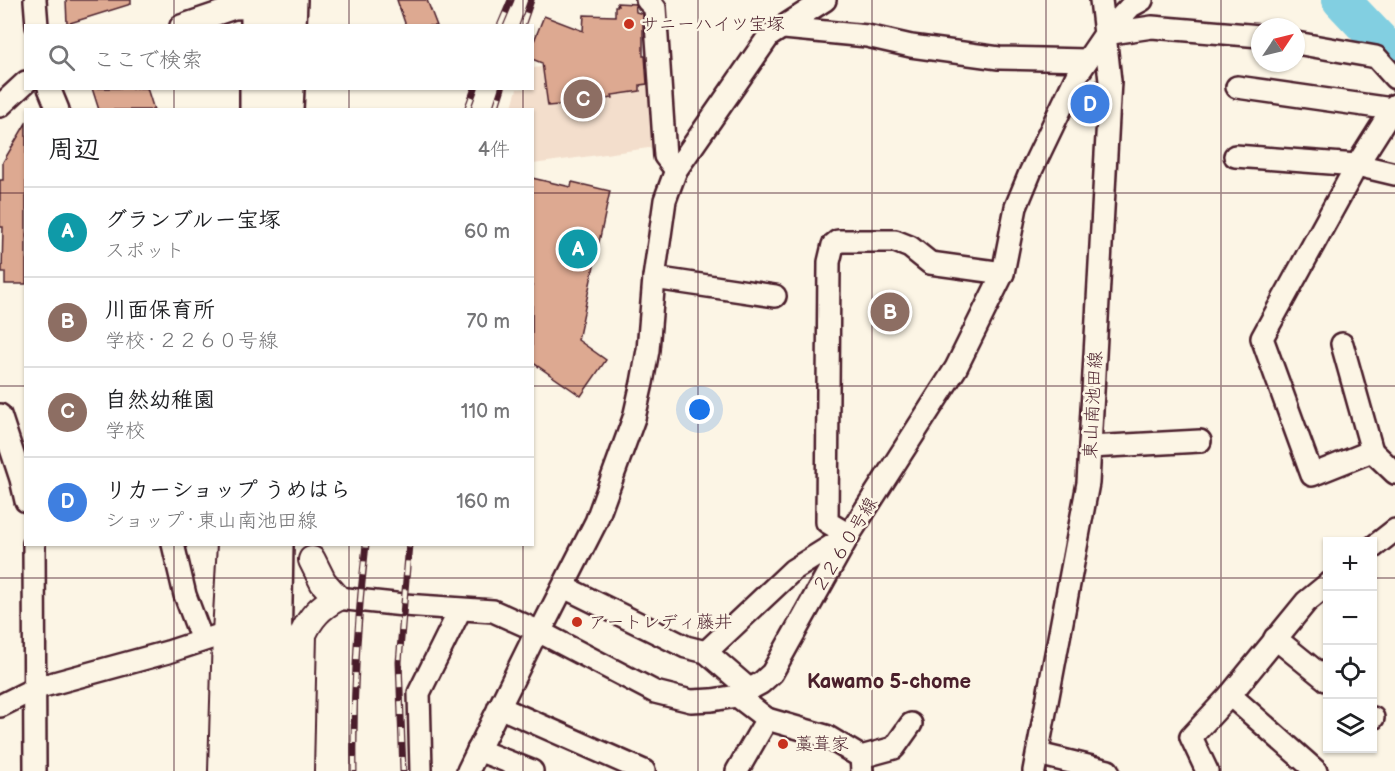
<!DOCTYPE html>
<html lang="ja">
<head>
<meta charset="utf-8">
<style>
  :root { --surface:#fff; --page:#f6f6f6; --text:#202124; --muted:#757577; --line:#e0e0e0; --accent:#0b8043 }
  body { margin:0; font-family:"Balsamiq Sans","Klee One",sans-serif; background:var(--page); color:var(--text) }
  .controls { position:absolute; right:18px; bottom:18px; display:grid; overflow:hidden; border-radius:0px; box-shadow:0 2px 4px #0004 }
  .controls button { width:54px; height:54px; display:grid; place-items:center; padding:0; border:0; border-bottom:2px solid var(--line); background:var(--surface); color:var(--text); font:30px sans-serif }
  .compass { position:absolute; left:1251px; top:18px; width:54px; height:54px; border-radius:50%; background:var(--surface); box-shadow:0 2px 4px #0004; rotate:55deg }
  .you { position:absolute; left:700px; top:410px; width:21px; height:21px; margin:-15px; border:4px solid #fff; border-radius:50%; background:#1a73e8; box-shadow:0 0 0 9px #1a73e833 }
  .badge { display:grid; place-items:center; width:39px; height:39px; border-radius:50%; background:var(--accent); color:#fff; font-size:20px; font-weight:700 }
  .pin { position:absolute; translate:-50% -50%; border:3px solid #fff; box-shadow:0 2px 6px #0006 }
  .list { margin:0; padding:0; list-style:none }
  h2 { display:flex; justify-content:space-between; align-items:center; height:78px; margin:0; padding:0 24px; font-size:26px }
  h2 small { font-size:20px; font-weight:400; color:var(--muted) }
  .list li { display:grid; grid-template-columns:39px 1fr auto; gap:18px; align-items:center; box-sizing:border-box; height:90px; padding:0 24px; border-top:2px solid var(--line) }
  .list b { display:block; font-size:22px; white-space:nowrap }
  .list p { margin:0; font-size:20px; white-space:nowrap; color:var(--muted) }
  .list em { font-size:20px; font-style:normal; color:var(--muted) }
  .icon { flex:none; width:33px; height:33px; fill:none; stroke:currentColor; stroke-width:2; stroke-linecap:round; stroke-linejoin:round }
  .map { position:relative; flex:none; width:1395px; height:771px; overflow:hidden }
  .search { position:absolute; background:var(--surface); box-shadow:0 2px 4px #0004; left:24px; top:24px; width:510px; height:66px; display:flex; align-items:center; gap:15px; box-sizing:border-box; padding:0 21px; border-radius:0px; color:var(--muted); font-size:22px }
  .panel { position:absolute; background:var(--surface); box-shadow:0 2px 4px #0004; left:24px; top:108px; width:510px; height:438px; border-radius:0px }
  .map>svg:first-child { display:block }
  .built { fill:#f3decc }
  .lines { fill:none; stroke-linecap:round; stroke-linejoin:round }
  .river { stroke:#82cfe1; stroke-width:38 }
  .building { fill:#dda991; stroke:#4a1f2b; stroke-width:1.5 }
  .minor-casing { stroke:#4a1f2b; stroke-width:26 }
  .tertiary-casing { stroke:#4a1f2b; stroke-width:30 }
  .trunk-casing { stroke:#4a1f2b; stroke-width:38 }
  .minor { stroke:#fcf5e5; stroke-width:21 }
  .tertiary { stroke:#fcf5e5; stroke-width:26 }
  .trunk { stroke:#fcf5e5; stroke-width:33 }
  .rail-casing { stroke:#4a1f2b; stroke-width:7 }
  .rail { stroke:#fcf5e5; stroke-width:4.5; stroke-dasharray:14; stroke-linecap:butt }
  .grid { fill:none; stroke:#4a1f2b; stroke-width:1.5; stroke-opacity:0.55 }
  .poi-dot { fill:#c8321e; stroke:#fcf5e5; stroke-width:2 }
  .labels { text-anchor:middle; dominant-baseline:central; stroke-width:5; stroke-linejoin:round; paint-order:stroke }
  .poi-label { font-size:18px; fill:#4a1f2b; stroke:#fcf5e5; text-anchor:start }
  .street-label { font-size:18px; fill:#4a1f2b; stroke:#fcf5e5 }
  .neighbourhood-label { font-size:20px; font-weight:bold; fill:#4a1f2b; stroke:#fcf5e5 }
</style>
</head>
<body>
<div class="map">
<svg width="1395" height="771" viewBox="0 0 1395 771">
  <rect width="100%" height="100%" fill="#fcf5e5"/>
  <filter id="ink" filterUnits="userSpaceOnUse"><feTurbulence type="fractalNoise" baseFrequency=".0167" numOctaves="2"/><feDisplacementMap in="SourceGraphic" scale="12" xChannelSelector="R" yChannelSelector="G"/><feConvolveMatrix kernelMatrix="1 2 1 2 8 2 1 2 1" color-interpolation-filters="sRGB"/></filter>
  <g filter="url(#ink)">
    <!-- built -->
    <path class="built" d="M648,55L656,147L533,164L532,110H511L517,89L532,88L533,68Z"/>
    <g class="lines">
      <!-- river -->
      <path class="river" d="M1341,0L1395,57"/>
    </g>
    <!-- building -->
    <g class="building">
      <path d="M66,0H131V4L67,24Z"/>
      <path d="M397,0H427L437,26H406Z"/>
      <path d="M617,3L635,4L636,12L643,14V56H645L647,84L640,85V91L612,95L613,98L591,101L593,110L570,113L569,104L548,106L542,63L532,59V46L544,16L583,31L584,15L615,16V6H618Z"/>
      <path d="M92,88H147L154,110H99Z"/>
      <path d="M26,123V284H5V272H2L3,227H0V180H3V162Z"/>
      <path d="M532,178L571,187L572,182L610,191L578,340L606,360L581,396L532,362Z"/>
    </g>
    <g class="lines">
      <defs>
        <g id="minor">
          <path d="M35,0L37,26"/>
          <path d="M647,0L655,8L665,156L676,170L769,36L825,0"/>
          <path d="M181,26L234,8L268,7"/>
          <path d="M784,28L867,36L911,46L999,58L1087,60"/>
          <path d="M1105,34L1152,27L1260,36"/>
          <path d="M1105,34L1131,6L1142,0"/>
          <path d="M1296,43L1376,57L1395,78"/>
          <path d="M1237,87L1392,109"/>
          <path d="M49,88L58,110"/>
          <path d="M1395,105L1357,165L1262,338L1312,475L1372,451L1395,473"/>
          <path d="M0,106L26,82"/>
          <path d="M1235,156L1357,165L1395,174"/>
          <path d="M654,278L775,296"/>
          <path d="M1342,344L1372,451"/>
          <path d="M0,415L21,479L26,501"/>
          <path d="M1090,447L1200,441"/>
          <path d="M34,544L35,771"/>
          <path d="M173,544L185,595L202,640"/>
          <path d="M1372,548L1395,530"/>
          <path d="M564,587L686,647L706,652L750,690"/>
          <path d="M337,598L404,605L493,611L540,632L655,692L691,701L712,700L737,696L761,683L772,673L849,535L956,368L1003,273L1016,207L1030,173L1077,75L1105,34L1101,0"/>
          <path d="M1275,638L1328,681"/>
          <path d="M706,652L793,570L849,535L827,522L829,262L833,245L838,241H895L910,247L930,263L1003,273"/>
          <path d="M1230,695L1316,771"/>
          <path d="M737,696L767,719"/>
          <path d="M0,706L36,688L168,652L226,633"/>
          <path d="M499,707L644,771"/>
          <path d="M1372,718H1373"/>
          <path d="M478,750L532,771"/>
          <path d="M1038,754L1108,771"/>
          <path d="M861,757L894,748L911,724"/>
          <path d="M421,771L419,693L460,610"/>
          <path d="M468,771L532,641L540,632L596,522L634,418L642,383L648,350L654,278L665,200L676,170"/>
          <path d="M737,771L767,719L826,736L861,757L862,771"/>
          <path d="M1034,771L1088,483L1110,81L1105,34"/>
          <path d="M1207,771L1191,737L1230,695L1306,602L1328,584"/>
        </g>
        <g id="tertiary">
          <path d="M222,771L226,633L231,544"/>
          <path d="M300,771L303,634C311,617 320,607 337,598L323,582L312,560"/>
        </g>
        <g id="trunk">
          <path d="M258,26V0"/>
          <path d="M289,26L290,0"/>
          <path d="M257,110V88"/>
          <path d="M286,110L287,88"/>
          <path d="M245,771L250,544"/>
          <path d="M272,771L276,544"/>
        </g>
      </defs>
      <!-- minor casing -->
      <use href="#minor" class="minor-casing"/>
      <!-- tertiary casing -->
      <use href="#tertiary" class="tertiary-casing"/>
      <!-- trunk casing -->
      <use href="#trunk" class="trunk-casing"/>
      <!-- minor -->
      <use href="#minor" class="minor"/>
      <!-- tertiary -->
      <use href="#tertiary" class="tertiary"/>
      <!-- trunk -->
      <use href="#trunk" class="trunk"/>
      <defs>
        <g id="rail">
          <path d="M500,26L511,0"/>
          <path d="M522,26L531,0"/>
          <path d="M467,110L475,88"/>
          <path d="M495,110L502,88"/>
          <path d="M354,771C353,696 357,620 366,544"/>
          <path d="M403,771L399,662L409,544"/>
        </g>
      </defs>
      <!-- rail casing -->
      <use href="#rail" class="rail-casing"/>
      <!-- rail -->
      <use href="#rail" class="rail"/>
    </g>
  </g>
  <!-- grid -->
  <path class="grid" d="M174,0V26M349,0V26M523,0V26M698,0V771M872,0V771M1046,0V771M1221,0V771M174,88V110M349,88V110M523,88V110M0,193H26M532,193H1395M0,386H26M532,386H1395M174,544V771M349,544V771M523,544V771M0,578H1328M1372,578H1395"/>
  <!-- markers -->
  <g class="poi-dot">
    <circle cx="629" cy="24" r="6"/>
    <circle cx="577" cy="622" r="6"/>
    <circle cx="783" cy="744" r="6"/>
  </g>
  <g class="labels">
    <!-- poi labels -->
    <g class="poi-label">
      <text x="641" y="24">サニーハイツ宝塚</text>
      <text x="589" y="622">アートレディ藤井</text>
      <text x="795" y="744">藁葺家</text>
    </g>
    <!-- street labels -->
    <g class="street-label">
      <text transform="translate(1093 405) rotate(-87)">東山南池田線</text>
      <text transform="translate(845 545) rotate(-59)">２２６０号線</text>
    </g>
    <!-- neighbourhood labels -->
    <g class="neighbourhood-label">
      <text x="889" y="682">Kawamo 5-chome</text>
    </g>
  </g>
</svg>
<div class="controls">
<button>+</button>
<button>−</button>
<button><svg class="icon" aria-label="locate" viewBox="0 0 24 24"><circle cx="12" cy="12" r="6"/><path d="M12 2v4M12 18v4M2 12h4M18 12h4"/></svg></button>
<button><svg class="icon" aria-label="layers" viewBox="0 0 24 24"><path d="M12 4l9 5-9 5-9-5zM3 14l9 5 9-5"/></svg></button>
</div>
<svg class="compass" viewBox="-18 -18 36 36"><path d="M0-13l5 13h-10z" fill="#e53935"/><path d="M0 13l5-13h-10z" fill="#757577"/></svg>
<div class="you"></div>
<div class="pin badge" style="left:578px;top:249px;background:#0f9aa8">A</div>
<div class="pin badge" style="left:890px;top:312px;background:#8d6e63">B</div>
<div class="pin badge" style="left:583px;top:99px;background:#8d6e63">C</div>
<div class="pin badge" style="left:1090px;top:104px;background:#3f7fe0">D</div>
<div class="search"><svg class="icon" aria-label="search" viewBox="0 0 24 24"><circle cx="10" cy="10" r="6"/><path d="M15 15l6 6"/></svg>ここで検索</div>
<section class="panel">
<h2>周辺<small>4件</small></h2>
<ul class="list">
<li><span class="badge" style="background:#0f9aa8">A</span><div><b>グランブルー宝塚</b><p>スポット</p></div><em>60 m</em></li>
<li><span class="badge" style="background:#8d6e63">B</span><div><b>川面保育所</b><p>学校 · ２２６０号線</p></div><em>70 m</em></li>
<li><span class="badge" style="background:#8d6e63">C</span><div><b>自然幼稚園</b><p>学校</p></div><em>110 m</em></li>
<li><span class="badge" style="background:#3f7fe0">D</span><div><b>リカーショップ うめはら</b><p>ショップ · 東山南池田線</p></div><em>160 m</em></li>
</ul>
</section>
</div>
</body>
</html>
